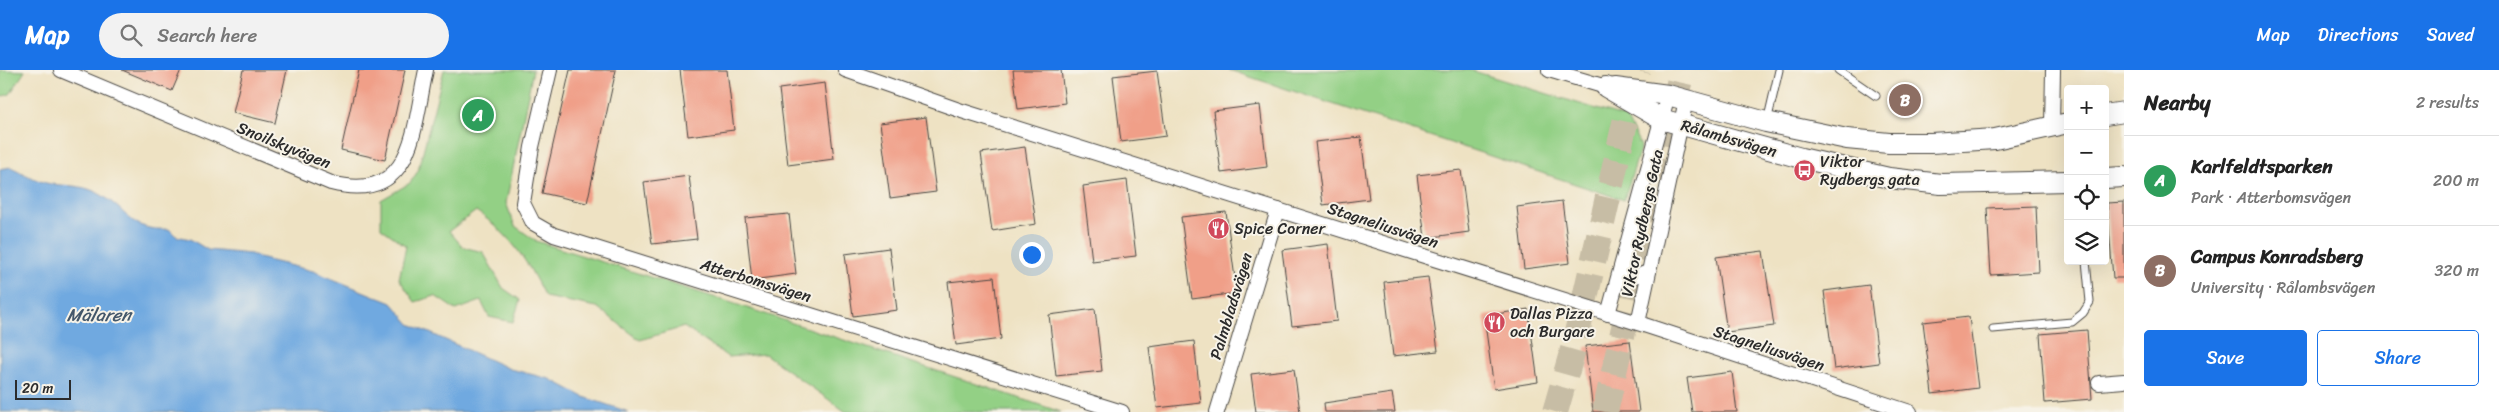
<!DOCTYPE html>
<html lang="en">
<head>
<meta charset="utf-8">
<style>
  :root { --surface:#fff; --page:#f2f2f2; --text:#222; --muted:#767676; --line:#e0e0e0; --accent:#1a73e8 }
  body { margin:0; font-family:Sriracha,sans-serif; background:var(--page); color:var(--text) }
  .controls { position:absolute; right:15px; top:15px; display:grid; overflow:hidden; border-radius:5px; box-shadow:0 5px 20px #0002 }
  .controls button { width:45px; height:45px; display:grid; place-items:center; padding:0; border:0; border-bottom:1px solid var(--line); background:var(--surface); color:var(--text); font:25px sans-serif }
  .scale { position:absolute; left:15px; bottom:12px; width:56px; box-sizing:border-box; padding-left:5px; border:2px solid #2b2b2b; border-top:0; font-size:14px; line-height:18px; white-space:nowrap; color:#2b2b2b; -webkit-text-stroke:4px #f7f3e8; paint-order:stroke }
  .you { position:absolute; left:1031px; top:184px; width:18px; height:18px; margin:-12px; border:4px solid #fff; border-radius:50%; background:#1a73e8; box-shadow:0 0 0 8px #1a73e833 }
  .badge { display:grid; place-items:center; width:32px; height:32px; border-radius:50%; background:var(--accent); color:#fff; font-size:16px; font-weight:700 }
  .pin { position:absolute; translate:-50% -50%; border:2px solid #fff; box-shadow:0 1px 5px #0006 }
  .list { margin:0; padding:0; list-style:none }
  h2 { display:flex; justify-content:space-between; align-items:center; height:65px; margin:0; padding:0 20px; font-size:21px }
  h2 small { font-size:16px; font-weight:400; color:var(--muted) }
  .list li { display:grid; grid-template-columns:32px 1fr auto; gap:15px; align-items:center; box-sizing:border-box; height:90px; padding:0 20px; border-top:1px solid var(--line) }
  .list b { display:block; font-size:19px; white-space:nowrap }
  .list p { margin:0; font-size:16px; white-space:nowrap; color:var(--muted) }
  .list em { font-size:16px; font-style:normal; color:var(--muted) }
  .actions { display:flex; gap:10px; padding:15px 20px }
  .actions a { flex:1; padding:11px 0; border:1px solid var(--accent); border-radius:5px; text-align:center; font-size:18px; color:var(--accent) }
  .actions .main { background:var(--accent); color:#fff }
  .icon { flex:none; width:28px; height:28px; fill:none; stroke:currentColor; stroke-width:2; stroke-linecap:round; stroke-linejoin:round }
  .map { position:relative; flex:none; width:2124px; height:342px; overflow:hidden }
  header { display:flex; align-items:center; gap:30px; box-sizing:border-box; height:70px; padding:0 25px; background:var(--accent); color:#fff }
  header strong { font-size:24px }
  nav { display:flex; gap:28px; margin-inline-start:auto; font-size:18px }
  .search { width:350px; height:45px; background:var(--page); display:flex; align-items:center; gap:12px; box-sizing:border-box; padding:0 18px; border-radius:28px; color:var(--muted); font-size:19px }
  main { display:flex }
  aside { flex:1; background:var(--surface) }
  .map>svg:first-child { display:block }
  .green { fill:#93d085; stroke:#5f7e58 }
  .water { fill:#70a9e0; stroke:#4e6a86 }
  .building { fill:#f09f88 }
  .lines { fill:none; stroke-linecap:round; stroke-linejoin:round }
  .highway-tunnel { stroke:#c7bda5; stroke-width:26; stroke-dasharray:26 13; stroke-linecap:butt }
  .lane-casing { stroke:#484642; stroke-width:9 }
  .street-casing { stroke:#484642; stroke-width:16 }
  .secondary-casing { stroke:#484642; stroke-width:22 }
  .lane { stroke:#fff; stroke-width:7 }
  .street { stroke:#fff; stroke-width:14 }
  .secondary { stroke:#fff; stroke-width:20 }
  .labels { text-anchor:middle; dominant-baseline:central; stroke-width:4; stroke-linejoin:round; paint-order:stroke }
  .street-label { font-size:16px; fill:#2b2b2b; stroke:#f7f3e8 }
  .poi-label { font-size:16px; fill:#2b2b2b; stroke:#f7f3e8; text-anchor:start }
  .water-label { font-size:18px; font-style:italic; fill:#43576a; stroke:#f7f3e8 }
</style>
</head>
<body>
<header>
<strong>Map</strong>
<div class="search"><svg class="icon" aria-label="search" viewBox="0 0 24 24"><circle cx="10" cy="10" r="6"/><path d="M15 15l6 6"/></svg>Search here</div>
<nav><a>Map</a><a>Directions</a><a>Saved</a></nav>
</header>
<main>
<div class="map">
<svg width="2124" height="342" viewBox="0 0 2124 342">
  <rect width="100%" height="100%" fill="#f7f3e8"/>
  <filter id="ink" filterUnits="userSpaceOnUse"><feTurbulence type="fractalNoise" baseFrequency=".02" numOctaves="2"/><feDisplacementMap in="SourceGraphic" scale="10" xChannelSelector="R" yChannelSelector="G"/><feConvolveMatrix kernelMatrix="1 2 1 2 8 2 1 2 1" color-interpolation-filters="sRGB"/></filter>
  <filter id="wash" filterUnits="userSpaceOnUse"><feTurbulence type="fractalNoise" baseFrequency=".0096" numOctaves="4" result="noise"/><feDisplacementMap in="SourceGraphic" scale="20" xChannelSelector="R" yChannelSelector="G"/><feGaussianBlur stdDeviation="1.12" result="paint"/><feColorMatrix in="noise" values="0 0 0 0 0 0 0 0 0 0 0 0 0 0 0 0 0 1.4 0 .05"/><feComposite in="paint" operator="in"/></filter>
  <g filter="url(#wash)">
    <rect width="100%" height="100%" fill="#eee2c3"/>
    <!-- green -->
    <g class="green">
      <path d="M0,0L25,1L10,24L0,27Z"/>
      <path d="M444,0H533L506,133L515,156L536,171L729,232L1061,342H846L765,284L728,287L684,257L640,270L597,237L545,227C526,189 512,166 476,141L449,161L463,177L483,182L503,218L520,230L513,252L489,247L481,231L456,240L435,226L415,232L399,209L406,176L381,158V130L410,113L418,101Z"/>
      <path d="M1229,0H1470L1626,48L1641,76L1624,130Z"/>
    </g>
    <!-- water -->
    <path class="water" d="M11,97C23,103 38,112 51,114C67,116 81,115 96,122C129,139 128,162 169,159L176,166L190,169L208,180L251,184L259,188L313,201L392,233L410,254L510,299L550,309L584,327L629,342H0V99Z"/>
    <g id="blocks">
      <!-- building -->
      <g class="building">
        <path d="M122,0H181L172,21Z"/>
        <path d="M243,0H287L275,53L233,43Z"/>
        <path d="M359,0H405L385,90L341,80Z"/>
        <path d="M570,0H616L587,133L542,123Z"/>
        <path d="M680,0H727L734,60L688,66Z"/>
        <path d="M1013,0H1061L1065,33L1018,39Z"/>
        <path d="M1157,1L1166,66L1121,72L1113,6Z"/>
        <path d="M825,13L834,89L788,95L779,19Z"/>
        <path d="M1260,35L1267,97L1221,103L1213,41Z"/>
        <path d="M926,47L936,122L890,128L880,53Z"/>
        <path d="M1361,67L1369,129L1323,135L1315,72Z"/>
        <path d="M1025,77L1036,154L992,161L981,83Z"/>
        <path d="M1461,100L1469,162L1425,168L1417,105Z"/>
        <path d="M689,106L697,169L652,174L644,112Z"/>
        <path d="M1127,110L1136,186L1092,191L1083,116Z"/>
        <path d="M1562,131L1570,193L1524,199L1517,137Z"/>
        <path d="M2124,132V208H2113L2107,133Z"/>
        <path d="M2036,136L2039,202L1991,205L1987,138Z"/>
        <path d="M1226,142L1237,223L1192,229L1181,147Z"/>
        <path d="M789,144L796,204L752,210L745,148Z"/>
        <path d="M1328,174L1337,251L1292,256L1282,180Z"/>
        <path d="M889,178L897,240L853,246L845,184Z"/>
        <path d="M1763,181L1774,256L1727,262L1716,187Z"/>
        <path d="M994,207L1001,269L956,275L948,212Z"/>
        <path d="M1428,207L1438,281L1393,286L1384,212Z"/>
        <path d="M1869,215L1879,293L1834,299L1824,221Z"/>
        <path d="M1095,239L1102,301L1056,306L1049,245Z"/>
        <path d="M1528,239L1538,312L1494,319L1484,246Z"/>
        <path d="M1969,247L1978,318L1932,324L1923,252Z"/>
        <path d="M2087,260L2092,329L2045,333L2040,264Z"/>
        <path d="M1194,271L1201,333L1157,338L1149,277Z"/>
        <path d="M1630,271L1639,342H1593L1585,276Z"/>
        <path d="M1294,299L1300,342H1256L1251,304Z"/>
        <path d="M1732,302L1737,342H1692L1687,308Z"/>
        <path d="M1392,323L1395,342H1325L1324,333Z"/>
      </g>
    </g>
  </g>
  <g filter="url(#ink)">
    <use href="#blocks" fill-opacity="0" stroke="#484642" stroke-width="1"/>
    <g class="lines">
      <!-- highway-tunnel -->
      <g class="highway-tunnel">
        <path d="M1555,342L1574,276L1637,0"/>
        <path d="M1605,342L1682,0"/>
      </g>
      <defs>
        <g id="lane">
          <path d="M1838,0L1876,26"/>
          <path d="M1767,52L1779,0"/>
          <path d="M1993,259L2072,252L2083,243L2090,232L2086,191"/>
        </g>
        <g id="street">
          <path d="M61,0L331,113C414,134 413,60 426,0"/>
          <path d="M550,0L532,77L523,133L533,153L554,165L1122,342"/>
          <path d="M845,0L962,41L1638,253L1910,342"/>
          <path d="M1549,0L1606,17"/>
          <path d="M2052,56L2053,0"/>
          <path d="M1622,195C1629,208 1637,208 1649,201"/>
          <path d="M1608,244L1668,25"/>
          <path d="M1638,253L1686,30"/>
          <path d="M2099,313L2124,311"/>
          <path d="M1217,342L1278,140"/>
        </g>
        <g id="secondary">
          <path d="M1606,17L1661,49L1801,88L1889,108L1941,114L2068,111"/>
          <path d="M1615,18L1668,25L1766,52L1847,69L1889,73H1931L1995,69L2068,53"/>
          <path d="M2105,45L2124,42"/>
          <path d="M2105,108L2124,107"/>
        </g>
      </defs>
      <!-- lane casing -->
      <use href="#lane" class="lane-casing"/>
      <!-- street casing -->
      <use href="#street" class="street-casing"/>
      <!-- secondary casing -->
      <use href="#secondary" class="secondary-casing"/>
      <!-- lane -->
      <use href="#lane" class="lane"/>
      <!-- street -->
      <use href="#street" class="street"/>
      <!-- secondary -->
      <use href="#secondary" class="secondary"/>
    </g>
  </g>
  <!-- icons -->
  <defs>
    <symbol id="bus-disc" viewBox="-11 -11 22 22"><circle r="9.5" fill="#d1495b" stroke="#f7f3e8"/><path d="M-5-6H5V4H4V6H2V4H-2V6H-4V4H-5ZM-3.5-4V0h7V-4ZM-3.5 1.2v1.5H-2V1.2ZM2 1.2v1.5H3.5V1.2Z" fill="#fff"/></symbol>
    <symbol id="restaurant-disc" viewBox="-11 -11 22 22"><circle r="9.5" fill="#d1495b" stroke="#f7f3e8"/><path d="M-5-6h1v4h1v-4h1v4h1v-4h1v5L-1.5 .5V6h-2V.5L-5-1ZM5-6V6H3V1.5H1.5Q1.5-4 5-6Z" fill="#fff"/></symbol>
  </defs>
  <g fill-rule="evenodd">
    <use href="#bus-disc" x="1792" y="88" width="25" height="25"/>
    <use href="#restaurant-disc" x="1206" y="146" width="25" height="25"/>
    <use href="#restaurant-disc" x="1482" y="240" width="25" height="25"/>
  </g>
  <g class="labels">
    <!-- street labels -->
    <g class="street-label">
      <text transform="translate(1729 68) rotate(16)">Rålambsvägen</text>
      <text transform="translate(284 75) rotate(22)">Snoilskyvägen</text>
      <text transform="translate(1642 153) rotate(-78)">Viktor Rydbergs Gata</text>
      <text transform="translate(1383 155) rotate(18)">Stagneliusvägen</text>
      <text transform="translate(756 210) rotate(17)">Atterbomsvägen</text>
      <text transform="translate(1231 236) rotate(-73)">Palmbladsvägen</text>
      <text transform="translate(1769 278) rotate(18)">Stagneliusvägen</text>
    </g>
    <!-- poi labels -->
    <g class="poi-label">
      <text x="1820" y="91">Viktor<tspan x="1820" dy="18">Rydbergs gata</tspan></text>
      <text x="1234" y="158">Spice Corner</text>
      <text x="1510" y="243">Dallas Pizza<tspan x="1510" dy="18">och Burgare</tspan></text>
    </g>
    <!-- water labels -->
    <g class="water-label">
      <text x="99" y="245">Mälaren</text>
    </g>
  </g>
</svg>
<div class="controls">
<button>+</button>
<button>−</button>
<button><svg class="icon" aria-label="locate" viewBox="0 0 24 24"><circle cx="12" cy="12" r="6"/><path d="M12 2v4M12 18v4M2 12h4M18 12h4"/></svg></button>
<button><svg class="icon" aria-label="layers" viewBox="0 0 24 24"><path d="M12 4l9 5-9 5-9-5zM3 14l9 5 9-5"/></svg></button>
</div>
<div class="scale">20 m</div>
<div class="you"></div>
<div class="pin badge" style="left:478px;top:45px;background:#2e9e5b">A</div>
<div class="pin badge" style="left:1905px;top:30px;background:#8d6e63">B</div>
</div>
<aside>
<h2>Nearby<small>2 results</small></h2>
<ul class="list">
<li><span class="badge" style="background:#2e9e5b">A</span><div><b>Karlfeldtsparken</b><p>Park · Atterbomsvägen</p></div><em>200 m</em></li>
<li><span class="badge" style="background:#8d6e63">B</span><div><b>Campus Konradsberg</b><p>University · Rålambsvägen</p></div><em>320 m</em></li>
</ul>
<div class="actions"><a class="main">Save</a><a>Share</a></div>
</aside>
</main>
</body>
</html>
